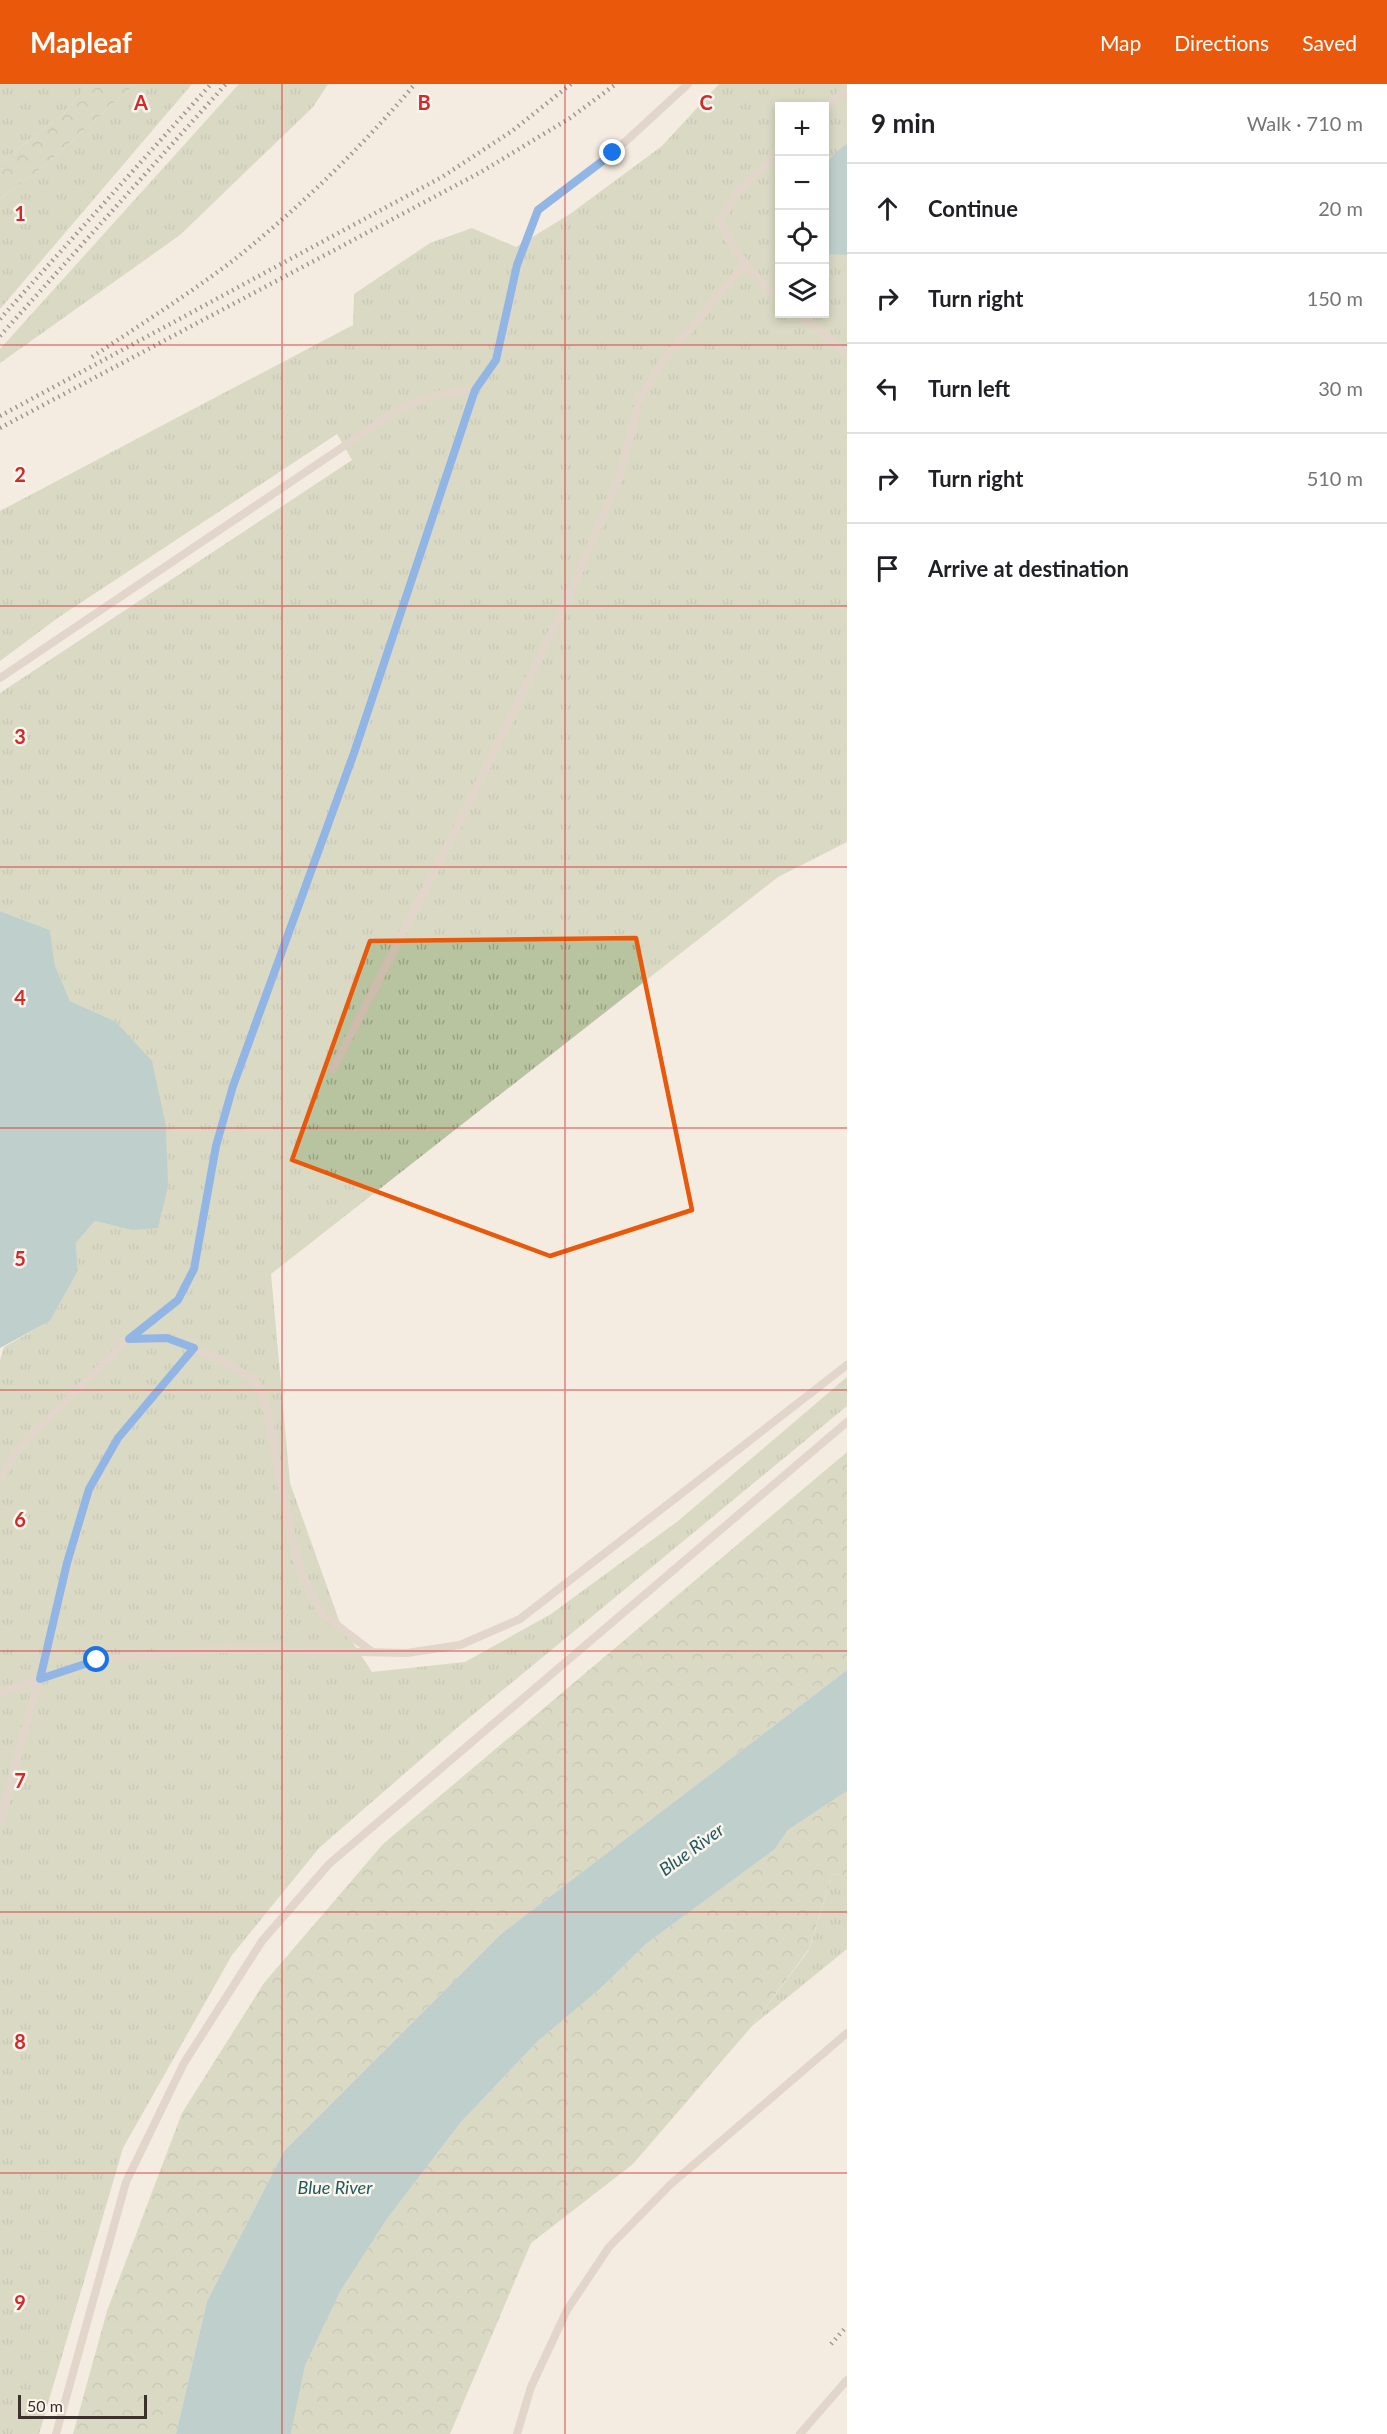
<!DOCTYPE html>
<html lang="en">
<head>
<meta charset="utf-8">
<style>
  :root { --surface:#fff; --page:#f6f6f6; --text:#202124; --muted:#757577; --line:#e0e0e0; --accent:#ea580c }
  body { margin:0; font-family:Lato,sans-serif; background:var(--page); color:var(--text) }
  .controls { position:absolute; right:18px; top:18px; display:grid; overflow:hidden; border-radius:0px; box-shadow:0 3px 9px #0003 }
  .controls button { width:54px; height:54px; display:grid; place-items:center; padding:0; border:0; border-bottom:2px solid var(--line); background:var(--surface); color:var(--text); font:30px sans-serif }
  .scale { position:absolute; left:18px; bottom:15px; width:129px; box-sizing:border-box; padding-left:6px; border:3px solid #3b302b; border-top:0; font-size:16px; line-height:21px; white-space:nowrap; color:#3b302b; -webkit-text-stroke:4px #fbf5ee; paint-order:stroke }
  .stop { position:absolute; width:18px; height:18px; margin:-14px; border:4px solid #1a73e8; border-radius:50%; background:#fff }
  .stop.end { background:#1a73e8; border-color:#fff; box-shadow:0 2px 6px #0008 }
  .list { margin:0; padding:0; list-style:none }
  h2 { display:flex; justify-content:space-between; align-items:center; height:78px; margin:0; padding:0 24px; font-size:26px }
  h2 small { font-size:20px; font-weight:400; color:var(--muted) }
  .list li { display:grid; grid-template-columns:39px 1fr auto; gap:18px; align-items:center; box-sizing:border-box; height:90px; padding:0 24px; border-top:2px solid var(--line) }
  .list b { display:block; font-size:22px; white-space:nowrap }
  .list em { font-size:20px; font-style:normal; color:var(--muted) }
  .icon { flex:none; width:33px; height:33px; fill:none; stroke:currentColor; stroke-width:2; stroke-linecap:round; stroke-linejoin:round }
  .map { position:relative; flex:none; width:847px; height:2350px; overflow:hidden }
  header { display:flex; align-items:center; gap:36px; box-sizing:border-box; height:84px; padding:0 30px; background:var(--accent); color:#fff }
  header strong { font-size:28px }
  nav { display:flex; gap:33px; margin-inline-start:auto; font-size:21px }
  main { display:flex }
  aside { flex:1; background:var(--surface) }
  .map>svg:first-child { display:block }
  .grass { fill:url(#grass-tufts); fill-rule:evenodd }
  .forest { fill:url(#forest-crowns) }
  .water { fill:#7fb0b2 }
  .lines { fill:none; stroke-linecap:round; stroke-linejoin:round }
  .service { stroke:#cdbbac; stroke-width:8 }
  .rail { stroke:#3b302b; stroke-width:4.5; stroke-dasharray:1.5 4.5; stroke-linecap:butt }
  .route { stroke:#1a73e8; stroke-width:8 }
  .marked { fill:none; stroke:#e8590c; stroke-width:4.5; stroke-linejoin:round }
  .grid { fill:none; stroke:#d62828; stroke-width:1.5; stroke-opacity:0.55 }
  .labels { text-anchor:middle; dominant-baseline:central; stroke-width:5; stroke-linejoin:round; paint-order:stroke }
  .water-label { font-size:18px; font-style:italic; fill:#1f5a5e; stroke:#fbf5ee }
  .grid-label { font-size:20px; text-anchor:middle; font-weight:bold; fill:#d62828; stroke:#fbf5ee; stroke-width:5; stroke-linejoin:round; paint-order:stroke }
</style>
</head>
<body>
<header>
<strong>Mapleaf</strong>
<nav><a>Map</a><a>Directions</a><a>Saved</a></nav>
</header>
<main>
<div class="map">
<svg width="847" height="2350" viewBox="0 0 847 2350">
  <defs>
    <pattern id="grass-tufts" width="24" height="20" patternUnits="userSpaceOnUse" patternTransform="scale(1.5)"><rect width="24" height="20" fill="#b8c4a0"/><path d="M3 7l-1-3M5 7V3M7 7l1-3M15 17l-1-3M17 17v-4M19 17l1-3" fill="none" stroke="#97a083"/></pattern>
    <pattern id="forest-crowns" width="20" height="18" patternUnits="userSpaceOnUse" patternTransform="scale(1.5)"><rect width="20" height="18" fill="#b8c4a0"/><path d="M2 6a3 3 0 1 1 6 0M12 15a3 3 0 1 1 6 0" fill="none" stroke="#97a083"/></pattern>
  </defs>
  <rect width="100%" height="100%" fill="#f4ebe1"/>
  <!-- grass -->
  <g class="grass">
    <path d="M0,0H89L65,28L0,79Z"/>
    <path d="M135,0H192L0,225V115L43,83Z"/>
    <path d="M239,0H328L313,23L180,151L0,279V265Z"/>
    <path d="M719,0H847V758L778,793L271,1190L290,1399L340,1539L372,1588L465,1578L551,1530L678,1437L847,1293V1322L458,1643L319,1764L232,1871L123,2064L39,2350H0V1276L4,1263L50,1237L78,1187L76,1159L95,1137L131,1146L115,937L70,917L55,881L50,846L0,827V609L352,376L337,350L59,533L0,577V427L353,241L354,210L430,159L472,144L516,163L570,130L662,62ZM780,22H824V230H780Z"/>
    <path d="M833,1789L847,1792V1865L752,1942L809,1866Z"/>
  </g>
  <!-- forest -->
  <g class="forest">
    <path d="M89,0H135L43,83L0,115V79L65,28Z"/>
    <path d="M847,1368V1586L502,1849L284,2067L207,2217L176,2350H73L107,2227L182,2029L264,1899L383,1760Z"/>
    <path d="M847,1707V1792L833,1789L809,1865L752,1942L633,2080L531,2159L450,2350H291L305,2282L340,2208L387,2135L461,2038L538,1957L601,1904L646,1860L774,1766L788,1746Z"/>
  </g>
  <!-- water -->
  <g class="water">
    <path d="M847,60V171L825,170V82L836,68Z"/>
    <path d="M0,827L50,846L55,881L70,917L115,937L152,977L166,1042L168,1102L158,1144L131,1146L95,1137L76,1159L78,1187L50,1237L0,1264Z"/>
    <path d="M847,1586V1707L788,1746L774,1766L646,1860L601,1904L538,1957L461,2038L387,2135L340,2208L305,2282L291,2350H176L207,2217L284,2067L502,1849Z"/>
  </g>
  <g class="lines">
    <!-- service -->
    <g class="service">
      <path d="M824,26L847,5"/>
      <path d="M780,68L739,106L720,136C733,168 753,193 780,215"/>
      <path d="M798,230L847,269"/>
      <path d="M0,594L399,325L436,311L475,306"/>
      <path d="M333,985L463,732L565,521L619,394L640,314L664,276L745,180"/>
      <path d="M129,1255L167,1254L217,1274L255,1296L265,1317L288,1437L301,1488L321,1529L371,1567"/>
      <path d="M0,1394L21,1362L129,1255L178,1216L194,1185L216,1062L233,1002L354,669L475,306L496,277L507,237L517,181L538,126L613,69L688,0"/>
      <path d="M0,1609L97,1576L225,1565L407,1569L460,1561L520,1535L847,1281"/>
      <path d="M0,1739L89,1405L118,1354L194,1265"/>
      <path d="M56,2350L126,2098L184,1979L262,1857L329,1780L847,1338"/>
      <path d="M517,2350L531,2303L567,2226L609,2163L671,2100L847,1949"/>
      <path d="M800,2350L847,2296"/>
    </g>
    <!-- rail -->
    <g class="rail">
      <path d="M0,235L211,0"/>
      <path d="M0,252L226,0"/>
      <path d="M92,273C140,241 189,210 235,175C300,123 361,64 415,0"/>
      <path d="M0,332L442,93L512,47L571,0"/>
      <path d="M0,344L481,88L570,34L616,0"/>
      <path d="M831,2260L847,2242"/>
    </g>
  </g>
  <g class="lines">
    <!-- route -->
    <path class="route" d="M97,1576L40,1595L67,1479L89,1405L118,1354L194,1264L167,1254L129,1255L178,1216L194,1185L216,1062L233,1002L354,669L475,306L496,276L517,181L538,126L613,69"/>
  </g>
  <!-- marked area -->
  <path d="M0 0H847V2350H0ZM636,854L692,1126L550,1172L292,1076L370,857Z" fill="#f4ebe1" fill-opacity=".55" fill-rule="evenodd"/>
  <path class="marked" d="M636,854L692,1126L550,1172L292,1076L370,857Z"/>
  <!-- grid -->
  <path class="grid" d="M282,0V2350M565,0V2350M0,261H847M0,522H847M0,783H847M0,1044H847M0,1306H847M0,1567H847M0,1828H847M0,2089H847"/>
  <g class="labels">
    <!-- water labels -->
    <g class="water-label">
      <text transform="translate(691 1765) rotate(-36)">Blue River</text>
      <text x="335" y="2103">Blue River</text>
    </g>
  </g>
  <g class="grid-label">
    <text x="141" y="26">A</text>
    <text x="424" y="26">B</text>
    <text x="706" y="26">C</text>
    <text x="20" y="137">1</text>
    <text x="20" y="398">2</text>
    <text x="20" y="660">3</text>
    <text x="20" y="921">4</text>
    <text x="20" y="1182">5</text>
    <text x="20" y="1443">6</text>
    <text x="20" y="1704">7</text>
    <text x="20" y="1965">8</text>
    <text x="20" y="2226">9</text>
  </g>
</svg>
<div class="controls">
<button>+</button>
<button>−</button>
<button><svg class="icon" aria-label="locate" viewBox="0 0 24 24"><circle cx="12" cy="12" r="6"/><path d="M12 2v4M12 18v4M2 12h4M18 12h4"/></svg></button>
<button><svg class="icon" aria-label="layers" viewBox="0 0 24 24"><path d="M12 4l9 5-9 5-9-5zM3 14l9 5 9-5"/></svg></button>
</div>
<div class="scale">50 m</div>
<div class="stop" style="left:97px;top:1576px"></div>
<div class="stop end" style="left:613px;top:69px"></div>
</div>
<aside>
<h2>9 min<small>Walk · 710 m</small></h2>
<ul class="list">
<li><svg class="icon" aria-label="ahead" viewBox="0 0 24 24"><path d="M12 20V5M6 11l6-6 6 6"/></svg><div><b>Continue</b></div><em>20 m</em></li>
<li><svg class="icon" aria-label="right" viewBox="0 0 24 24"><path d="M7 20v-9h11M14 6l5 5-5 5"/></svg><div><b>Turn right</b></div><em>150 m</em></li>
<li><svg class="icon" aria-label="left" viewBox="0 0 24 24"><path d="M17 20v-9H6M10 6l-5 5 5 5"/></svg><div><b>Turn left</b></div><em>30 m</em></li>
<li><svg class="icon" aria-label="right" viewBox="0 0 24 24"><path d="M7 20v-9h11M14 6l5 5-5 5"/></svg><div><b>Turn right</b></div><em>510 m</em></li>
<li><svg class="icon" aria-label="arrive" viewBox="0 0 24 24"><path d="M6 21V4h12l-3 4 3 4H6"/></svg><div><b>Arrive at destination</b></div></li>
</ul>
</aside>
</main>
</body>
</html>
